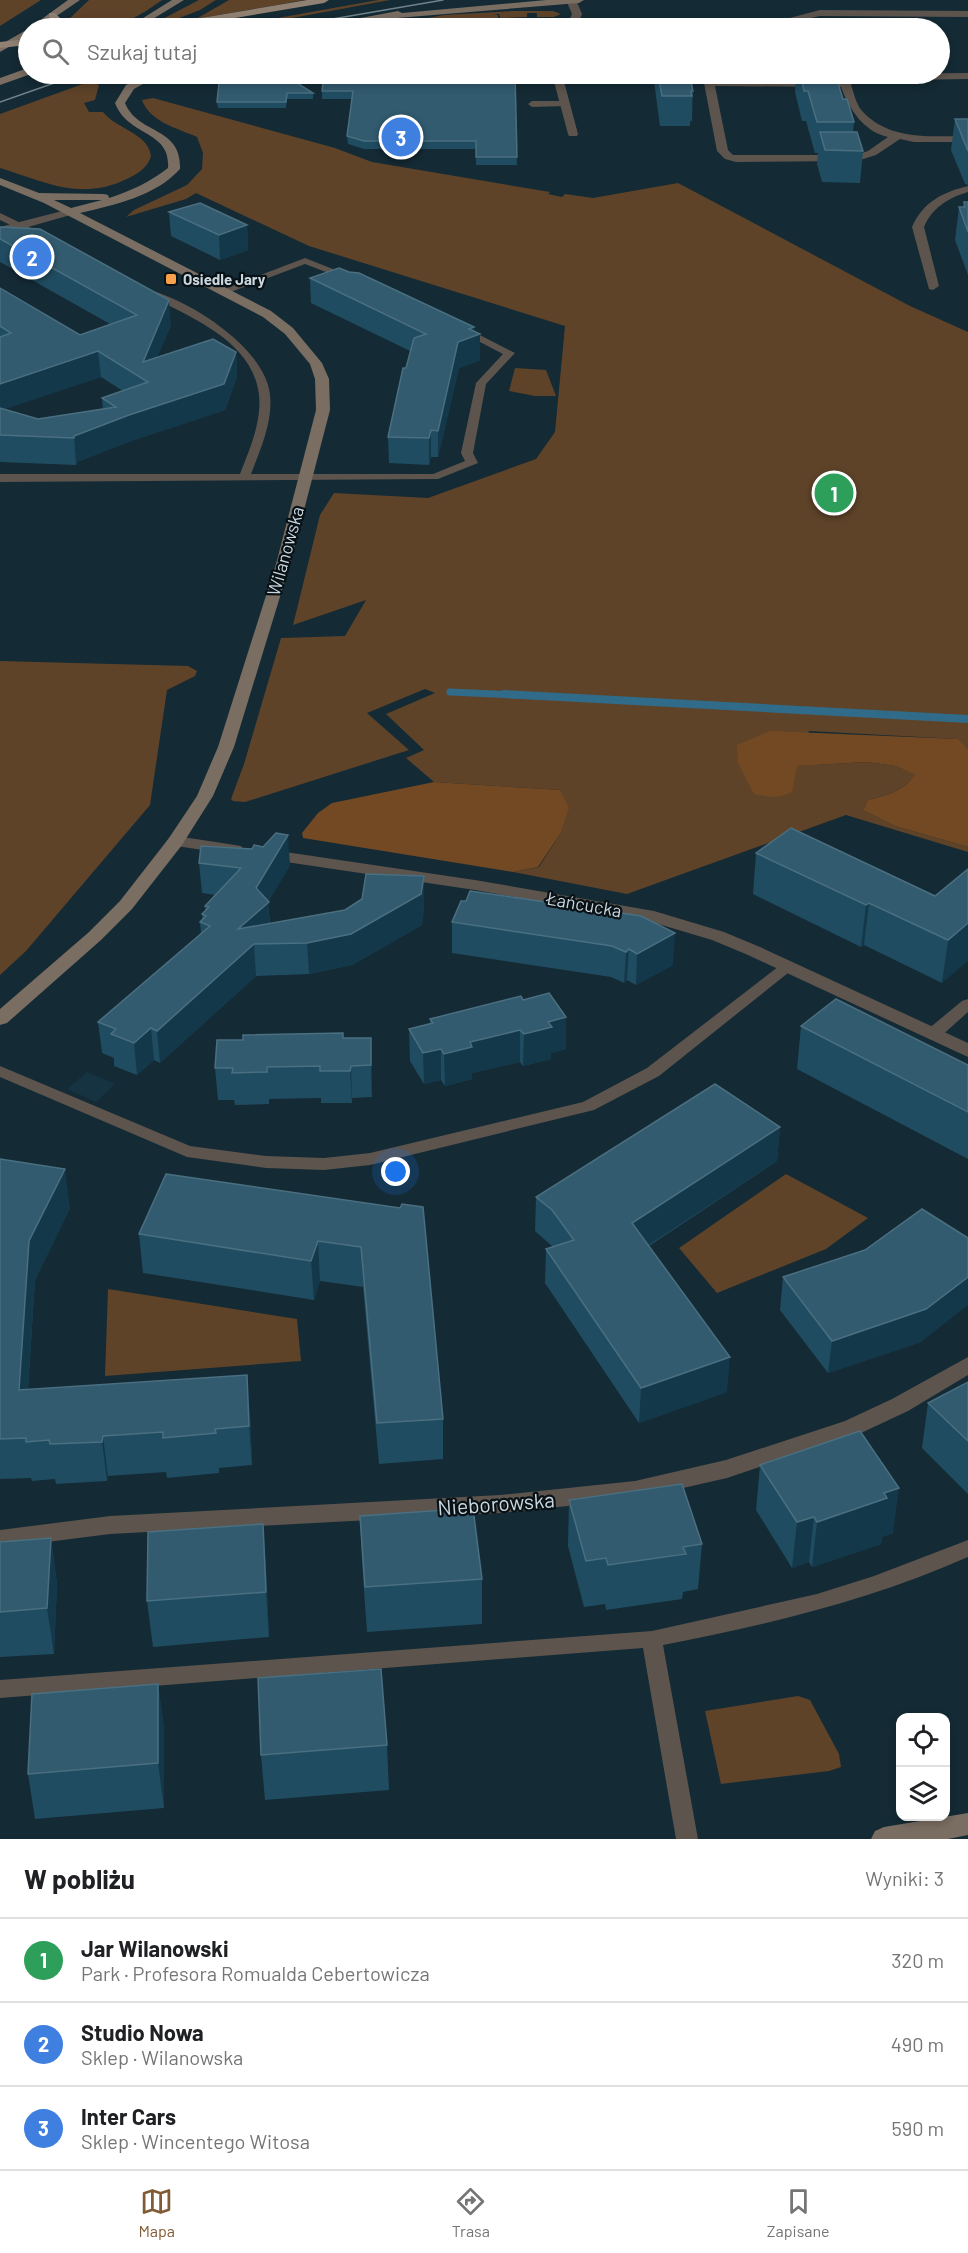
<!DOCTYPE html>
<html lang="pl">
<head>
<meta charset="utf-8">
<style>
  :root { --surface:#fff; --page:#f6f6f6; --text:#202124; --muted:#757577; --line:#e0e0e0; --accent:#815b35 }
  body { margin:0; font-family:Barlow,sans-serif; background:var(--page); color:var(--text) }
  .controls { position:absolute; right:18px; bottom:18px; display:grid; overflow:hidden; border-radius:12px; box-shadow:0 3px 9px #0003 }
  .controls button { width:54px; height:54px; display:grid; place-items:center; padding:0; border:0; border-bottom:2px solid var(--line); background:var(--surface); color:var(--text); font:30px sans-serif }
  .you { position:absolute; left:396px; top:1172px; width:21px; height:21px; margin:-15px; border:4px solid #fff; border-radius:50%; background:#1a73e8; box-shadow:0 0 0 9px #1a73e833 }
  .badge { display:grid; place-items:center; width:39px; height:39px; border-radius:50%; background:var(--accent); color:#fff; font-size:20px; font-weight:700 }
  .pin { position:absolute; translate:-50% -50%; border:3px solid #fff; box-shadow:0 2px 6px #0006 }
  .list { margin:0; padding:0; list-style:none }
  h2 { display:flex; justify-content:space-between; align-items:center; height:78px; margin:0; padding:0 24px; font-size:26px }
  h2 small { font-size:20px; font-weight:400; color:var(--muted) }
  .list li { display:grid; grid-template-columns:39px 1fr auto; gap:18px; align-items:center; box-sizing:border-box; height:84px; padding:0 24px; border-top:2px solid var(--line) }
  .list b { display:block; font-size:22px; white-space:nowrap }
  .list p { margin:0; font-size:20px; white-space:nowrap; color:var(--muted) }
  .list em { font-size:20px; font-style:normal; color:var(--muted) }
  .icon { flex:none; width:33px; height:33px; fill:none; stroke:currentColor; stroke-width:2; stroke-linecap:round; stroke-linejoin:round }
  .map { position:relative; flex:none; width:968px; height:1839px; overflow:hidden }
  .search { position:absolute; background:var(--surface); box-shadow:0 3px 9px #0003; left:18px; right:18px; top:18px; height:66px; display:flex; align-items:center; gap:15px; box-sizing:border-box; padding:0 21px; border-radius:33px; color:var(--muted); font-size:22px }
  .sheet { height:330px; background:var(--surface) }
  nav { display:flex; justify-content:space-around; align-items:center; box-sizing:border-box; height:84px; border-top:2px solid var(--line); background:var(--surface); font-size:16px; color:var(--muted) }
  nav a { display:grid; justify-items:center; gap:3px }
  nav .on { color:var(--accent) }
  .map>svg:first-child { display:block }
  .built { fill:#163342 }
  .green { fill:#5e4329 }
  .forest { fill:#724923 }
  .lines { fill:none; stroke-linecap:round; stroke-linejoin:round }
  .stream-far1 { stroke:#306c89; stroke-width:7 }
  .stream { stroke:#306c89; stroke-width:8 }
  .lane { fill:#5c544d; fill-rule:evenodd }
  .street { fill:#5c544d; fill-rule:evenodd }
  .secondary { fill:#7a6d62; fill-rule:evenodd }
  .primary { fill:#918173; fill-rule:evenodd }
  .tram { stroke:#71828a; stroke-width:1.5 }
  .wall { fill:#204c61; fill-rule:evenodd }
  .shaded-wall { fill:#13384a }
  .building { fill:#325b6f; stroke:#4a6f80; stroke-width:1.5 }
  .poi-dot { fill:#f8a14a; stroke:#081116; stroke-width:2 }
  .labels { text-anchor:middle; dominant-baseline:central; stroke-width:4.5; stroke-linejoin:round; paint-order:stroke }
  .far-poi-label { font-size:15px; font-weight:bold; fill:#cbd7df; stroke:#081116; text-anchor:start }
  .street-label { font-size:18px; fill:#cbd7df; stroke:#081116 }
  .near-street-label { font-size:21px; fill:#cbd7df; stroke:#081116 }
</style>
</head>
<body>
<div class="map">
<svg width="968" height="1839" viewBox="0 0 968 1839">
  <rect width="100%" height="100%" fill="#142a34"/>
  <!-- built -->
  <path class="built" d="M87,1072L115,1084L96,1102L67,1089Z"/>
  <!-- green -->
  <g class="green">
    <path d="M0,0H41L0,26Z"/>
    <path d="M89,0H162C140,16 120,28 92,28C84,28 76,29 69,26L68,20Z"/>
    <path d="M199,0H216L200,10L174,20V23L149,26Z"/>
    <path d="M229,0H305L196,19Z"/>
    <path d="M378,0H390L237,28H222Z"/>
    <path d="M513,11H553L561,14L554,17H537V13H527V17L500,18L499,14H494L498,15V18L453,19L397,28H374L444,15Z"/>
    <path d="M91,81L99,85L95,100L84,103L89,112H103C116,129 148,133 151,156C148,167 139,173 129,178C81,202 46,182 0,168V114Z"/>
    <path d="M153,98L335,148L372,162L550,192L548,194L562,197L565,194L593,198L678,183L910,306L968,332V749L957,739L809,731L796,766L866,762L896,766L916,775C903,791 887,795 868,800L863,810L895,826L968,847V852L846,815L627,894L513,872L539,867L560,834V790L434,782L406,758L424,750L386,714L435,693L425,689L367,713L409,750L245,802L233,801L231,799L244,764L281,638L345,636L366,600L293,625L320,515L334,493L428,498L536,459L555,432L565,326L309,246L196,193L186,199L126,217L134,210L187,185L202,169L203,153L197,137C177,128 150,122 142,100Z"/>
    <path d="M515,368L546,370L556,396H535L509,391Z"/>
    <path d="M0,661L188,666L197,671L195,676L167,690L150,805L26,951L0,975Z"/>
    <path d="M786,1174L868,1218L826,1249L717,1293L679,1248Z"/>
    <path d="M108,1289L297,1319L301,1361L105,1376Z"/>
    <path d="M798,1696L810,1700L839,1754L841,1767L829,1771L721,1784L705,1711Z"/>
  </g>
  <!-- forest -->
  <g class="forest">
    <path d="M770,731L958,739L968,749V847L895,826L863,810L868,800C887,795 904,791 915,775L896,766L866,762L797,766L792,792C779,799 768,797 754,794L738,763L737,745Z"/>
    <path d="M434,782L560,790L569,808L560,834L538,867L513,872L303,838L302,833L318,813L332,803Z"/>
  </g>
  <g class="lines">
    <!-- stream-far1 -->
    <path class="stream-far1" d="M450,692L537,696"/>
    <!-- stream -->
    <path class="stream" d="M504,694L968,719"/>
    <!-- lane -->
    <g class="lane">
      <path d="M481,19H574L578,21L574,23H481L469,28H461L462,23Z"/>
      <path d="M563,101L567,104L566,106L532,107L528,104L532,101Z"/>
      <path d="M0,213L33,229L35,231L27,233L0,220Z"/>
      <path d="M305,258L353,277L344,279L305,264L228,293L219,291Z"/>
      <path d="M153,291C193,303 260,346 269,389C275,417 261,448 251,474H433L465,461L461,453L476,383L503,354L457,330L458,328H466L515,353L486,384L473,453L478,463L438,479L0,482V474H240C250,448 264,417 258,389C249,340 189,316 149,296V292Z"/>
      <path d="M788,961L793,963L796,966L793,969L659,1076L594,1110L370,1165L324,1170L266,1168L187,1157L0,1077V1066L190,1146L266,1156L324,1158L370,1153L583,1102L647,1068L783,963Z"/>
      <path d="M968,999V1012L939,1038H927L925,1034L927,1030L962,1001Z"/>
      <path d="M968,1540V1557C871,1600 767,1625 663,1645L698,1839H676L643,1648L0,1698V1680L652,1631L817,1594L874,1576Z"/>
    </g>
    <!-- street -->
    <g class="street">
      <path d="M566,0H576L582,14L576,28H566L572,14Z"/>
      <path d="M820,10L968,11V17L820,16L766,28L759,26Z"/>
      <path d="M968,73V79L855,81L851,85C854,93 856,104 862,111C890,141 930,136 968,136V142H914L900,139L876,155L857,161L736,162L725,159L717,151L704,83L709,80L842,81L848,76L863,74ZM715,86L841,87C849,109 864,132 888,137L868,151L856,155H733L728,150Z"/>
      <path d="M552,74H562L578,134L577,136H569L568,134Z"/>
      <path d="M968,186V192C948,198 932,208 924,227L939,286L933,290L929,289L912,227C923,202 943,192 968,186Z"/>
      <path d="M70,209L76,212L74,214L0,235V227Z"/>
      <path d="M176,836L235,845L241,846L244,850L241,854L235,855L170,845L167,841L170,837Z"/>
      <path d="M265,849L475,880L654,911L724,932L760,947L968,1043V1057L748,955L712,940L645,920L475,890L259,858L256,854L259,850Z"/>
      <path d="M968,1357V1375L908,1411L861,1433L727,1478L635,1499L500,1513L110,1534L0,1548V1530L110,1516L500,1495L635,1481L726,1460L845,1421L892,1399Z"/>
    </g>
    <!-- secondary -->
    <g class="secondary">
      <path d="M68,0H80L39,28L28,29Z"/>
      <path d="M172,0H184L138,28H127Z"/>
      <path d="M546,0H584L579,3L385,19L336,28H318L323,25L398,11L402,13Z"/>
      <path d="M28,29V36L0,52V45Z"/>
      <path d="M28,68V74H31L0,85V78Z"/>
      <path d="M149,74H161L134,89L125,103C138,135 182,126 180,169C156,196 114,205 80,213L271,311L293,328L322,363L329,379L330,410L290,564L234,747L213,796L182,845L132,909L101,940L7,1023L0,1025V1009L89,932L120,901L169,838L197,796L218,747L276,564L316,410L315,379L310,364L285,334L263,317L44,203L0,185V178L39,193L104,194L108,195L109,198C131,191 150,182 168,168C171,130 128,137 115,103L126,85ZM54,200H102L71,208Z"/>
      <path d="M968,1813V1835L948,1839H871L875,1831L884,1827Z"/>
    </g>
    <!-- primary -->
    <g class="primary">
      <path d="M307,0H329L324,3L175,28H155L160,25Z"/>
      <path d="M49,13H55L70,28H60L49,17Z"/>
      <path d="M28,39V45L0,48V42Z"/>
    </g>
    <!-- tram -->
    <g class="tram">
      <path d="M266,28L289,24"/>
      <path d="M280,28L443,0"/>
      <path d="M0,102L80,74"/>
    </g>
  </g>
  <!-- wall -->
  <g class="wall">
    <path d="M220,74L313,93V99H287L286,108H218L217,102Z"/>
    <path d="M515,74L517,165H476V149H364L348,144L347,136L352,99H322V91Z"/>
    <path d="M653,74H693L692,121H690V126H660Z"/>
    <path d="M796,74H835L843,99L854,122L853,132L863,151L860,183L822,182L817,164L818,153H815L806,121H802L795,92Z"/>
    <path d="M955,119H968V185L965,184L951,150Z"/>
    <path d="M964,202H968V275L955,240L959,207H963Z"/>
    <path d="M169,212L247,225L248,250L220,260L171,236Z"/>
    <path d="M0,227L171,325L157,357L236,352L237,377L225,410L131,441L77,462L76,465L0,462V288L80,335L110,324L0,262ZM101,377L123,391L102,398L103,409L38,419L4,409Z"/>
    <path d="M310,278L474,327L480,360L459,368L438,457H431L429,465L389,463L388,437L410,351L311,303Z"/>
    <path d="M756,853L935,896L968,869L942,983L864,945L861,947L753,894Z"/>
    <path d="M199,863L290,865L268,902L270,924L424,907L422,925L352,965L309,974L256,976L160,1063L154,1060L137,1075L114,1066V1058L102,1053L98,1022L201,934L200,922L202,919V914L205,911V906L215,895L202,893Z"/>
    <path d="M470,891L673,965L636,985L627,980L624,983L611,977L452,953V922L466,901Z"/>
    <path d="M523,1000L566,1049L551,1053V1059L523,1066L520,1062L472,1073V1079L445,1086L441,1080L424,1084L410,1061L409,1029L430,1024V1019Z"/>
    <path d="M801,1026L968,1065V1159L797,1069Z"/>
    <path d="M343,1038H371L372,1097L352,1098V1103H321V1098L269,1099V1104L235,1105L234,1100H218L215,1068Z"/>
    <path d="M780,1127L777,1161L649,1246L727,1392L639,1423L545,1283L546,1249L553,1247L535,1231L536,1197Z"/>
    <path d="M0,1159L70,1208L35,1280L28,1390L250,1414L252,1465L219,1468V1473L167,1478L166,1472L108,1476L107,1481L56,1484L55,1479L32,1481L31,1478L0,1479Z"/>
    <path d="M400,1208L443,1419V1459L379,1464L363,1287L320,1281L314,1300L143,1273L139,1234Z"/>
    <path d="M783,1277L921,1342L828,1373L780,1310Z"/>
    <path d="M968,1382V1494L922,1448L928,1403Z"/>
    <path d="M760,1465L893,1533L882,1537L881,1544L812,1567L809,1562L792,1568L756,1510Z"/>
    <path d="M569,1500L702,1544L698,1589L683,1592L682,1599L606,1610L605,1604L584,1607L568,1546Z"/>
    <path d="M360,1516L482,1579V1624L367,1632L362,1562Z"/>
    <path d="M263,1524L266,1569L269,1637L153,1647L147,1601Z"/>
    <path d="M51,1538L57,1584L54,1654L0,1657V1542Z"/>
    <path d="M158,1684L164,1729V1808L35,1819L28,1774Z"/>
    <path d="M387,1745L389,1790L265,1800L261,1755Z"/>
  </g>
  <!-- shaded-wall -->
  <g class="shaded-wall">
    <path d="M247,225L248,250L220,260L219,235Z"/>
    <path d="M169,300L171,325L147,382L143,362Z"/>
    <path d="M474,327V336L480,334V360L459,368L438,457V431L458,342L469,329Z"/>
    <path d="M98,351L101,377L0,411V384Z"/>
    <path d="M236,352L237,377L225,410L131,441L77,462L76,465L74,436Z"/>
    <path d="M431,430V457L429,465V438Z"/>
    <path d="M288,835L290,865L268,902L270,933L254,944L256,976L160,1063L157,1031L238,929L256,888Z"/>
    <path d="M424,876V907L422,925L352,965L309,974L307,943Z"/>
    <path d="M869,903L864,945L861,947L866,905Z"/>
    <path d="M968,923V961L942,983L948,940Z"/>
    <path d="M675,933L673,965L636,985L637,954Z"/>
    <path d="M629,949L627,980L624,983L626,952Z"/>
    <path d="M566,1017V1049L551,1053V1059L523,1066L524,1034L548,1022Z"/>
    <path d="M151,1028L154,1060L137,1075L134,1043Z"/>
    <path d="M520,1030V1062L472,1073V1079L445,1086L444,1054L470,1042Z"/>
    <path d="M371,1038L372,1069V1097L371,1065Z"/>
    <path d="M441,1049V1080L424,1084L423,1053Z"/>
    <path d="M351,1066L352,1098V1103L350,1071Z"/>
    <path d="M780,1127L777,1161L630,1257L632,1223Z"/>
    <path d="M65,1169L70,1208L35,1280L25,1430L19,1390L29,1241Z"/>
    <path d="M318,1241L320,1281L314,1300L311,1261Z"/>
    <path d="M968,1277V1305L921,1342L828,1373L832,1341Z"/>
    <path d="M730,1357L727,1392L639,1423L641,1388Z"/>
    <path d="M247,1375L250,1414L252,1465L249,1426Z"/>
    <path d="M103,1436L108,1476L107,1481L102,1442Z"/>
    <path d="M899,1488L893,1533L882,1537L881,1544L812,1567L817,1522L884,1493Z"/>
    <path d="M814,1517L809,1562L792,1568L797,1522Z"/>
    <path d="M263,1524L266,1569L269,1637L266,1592Z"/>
    <path d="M51,1538L57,1584L54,1654L47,1608Z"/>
    <path d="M158,1684L164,1729V1808L158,1763Z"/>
  </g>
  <!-- building -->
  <g class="building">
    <path d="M500,20H514V28H479Z"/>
    <path d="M220,74H283L313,93H287L286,102H217Z"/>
    <path d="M324,74H515L517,157H476V141H364L347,136L353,91H322Z"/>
    <path d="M658,74H689L693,91H691L692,96H662Z"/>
    <path d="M800,74H835L843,99H847L854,122H817L808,91H804Z"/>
    <path d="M955,119H968V151Z"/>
    <path d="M820,132H857L863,151L825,150Z"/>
    <path d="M964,202H968V232L959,207H965Z"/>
    <path d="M200,203L247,225L219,235L169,212Z"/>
    <path d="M0,227L40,229L169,300L143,362L213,339L236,352L224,384L129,415L74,436V438L0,435V408L38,419L116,407L102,398L148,382L98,351L0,384V337L11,333L0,326V288L80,335L137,315L0,239Z"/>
    <path d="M339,268L349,272L359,273L474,327L469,329L480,334L458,342L438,431L431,430L429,438L388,437L403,368H406L414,338L426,334L310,278Z"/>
    <path d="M791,828L935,896L968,869V923L948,940L869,903L866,905L756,853Z"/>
    <path d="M276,833L288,835L256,888L269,902L238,929L345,910L362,899L366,874L424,876L421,894L351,934L307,943L254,944L157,1031L151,1028L134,1043L111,1034L116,1029L98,1022L210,926L200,922L206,916L202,914L209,907L205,906L241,868L199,863L201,846L252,849L254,845L263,847Z"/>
    <path d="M470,891L641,916L675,933L637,954L629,949L626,952L612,946L452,922L461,901H466Z"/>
    <path d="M549,993L566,1017L548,1022L552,1027L524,1034L520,1030L470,1042L472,1047L444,1054L441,1049L423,1053L409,1029L433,1023L430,1019L521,996L523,1000Z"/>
    <path d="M836,999L968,1065V1112L801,1026Z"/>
    <path d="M343,1033V1038H371V1065L351,1066L350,1071H320V1066L267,1067V1072L232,1073L233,1068H215L217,1040H243V1035Z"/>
    <path d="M715,1084L780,1127L632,1223L730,1357L641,1388L546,1249L574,1240L552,1210L536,1197Z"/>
    <path d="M0,1159L65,1169L29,1241L19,1390L247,1375L249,1426L215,1429L216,1433L163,1438V1432L103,1436L102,1442L50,1444L49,1440L26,1442V1438L0,1439Z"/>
    <path d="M166,1174L400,1208L402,1204L423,1207L443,1419L377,1423L361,1247L318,1241L311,1261L139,1234Z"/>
    <path d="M922,1209L968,1238V1277L926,1309L832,1341L783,1277L865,1250Z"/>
    <path d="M968,1382V1441L928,1403Z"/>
    <path d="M860,1431L899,1488L884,1493L887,1498L817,1522L814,1517L797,1522L760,1465Z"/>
    <path d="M682,1484L702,1544L683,1547L686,1554L608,1565L606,1558L586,1561L569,1500Z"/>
    <path d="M473,1508L482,1579L365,1587L360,1516Z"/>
    <path d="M263,1524L266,1592L147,1601L148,1532Z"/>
    <path d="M51,1538L47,1608L0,1612V1542Z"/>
    <path d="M381,1669L387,1745L261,1755L258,1678Z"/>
    <path d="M158,1684V1763L28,1774L32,1694Z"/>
  </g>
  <!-- markers -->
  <rect class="poi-dot" x="165" y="273" width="12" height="12" rx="3"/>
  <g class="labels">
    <!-- far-poi labels -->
    <g class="far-poi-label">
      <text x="183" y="279">Osiedle Jary</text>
    </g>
    <!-- street labels -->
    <g class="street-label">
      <text transform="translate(285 551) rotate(-74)">Wilanowska</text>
      <text transform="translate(584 904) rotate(10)">Łańcucka</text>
    </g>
    <!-- near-street labels -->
    <g class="near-street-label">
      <text transform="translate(496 1503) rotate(-4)">Nieborowska</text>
    </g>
  </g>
</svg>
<div class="controls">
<button><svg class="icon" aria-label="locate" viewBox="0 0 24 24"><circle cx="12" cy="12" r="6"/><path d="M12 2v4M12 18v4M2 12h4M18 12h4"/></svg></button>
<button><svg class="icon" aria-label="layers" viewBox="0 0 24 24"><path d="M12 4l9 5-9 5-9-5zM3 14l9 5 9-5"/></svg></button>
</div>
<div class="you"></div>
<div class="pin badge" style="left:834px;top:493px;background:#2e9e5b">1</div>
<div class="pin badge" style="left:32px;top:257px;background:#3f7fe0">2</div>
<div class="pin badge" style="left:401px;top:137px;background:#3f7fe0">3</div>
<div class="search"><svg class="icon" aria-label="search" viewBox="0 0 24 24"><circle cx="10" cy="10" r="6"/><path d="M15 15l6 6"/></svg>Szukaj tutaj</div>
</div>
<section class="sheet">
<h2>W pobliżu<small>Wyniki: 3</small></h2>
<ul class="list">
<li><span class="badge" style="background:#2e9e5b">1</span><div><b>Jar Wilanowski</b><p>Park · Profesora Romualda Cebertowicza</p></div><em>320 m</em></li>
<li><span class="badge" style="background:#3f7fe0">2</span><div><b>Studio Nowa</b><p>Sklep · Wilanowska</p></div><em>490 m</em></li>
<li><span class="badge" style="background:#3f7fe0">3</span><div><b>Inter Cars</b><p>Sklep · Wincentego Witosa</p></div><em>590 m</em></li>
</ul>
</section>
<nav>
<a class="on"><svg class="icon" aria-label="map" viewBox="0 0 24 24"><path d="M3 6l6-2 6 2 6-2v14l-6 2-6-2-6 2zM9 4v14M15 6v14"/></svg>Mapa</a>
<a><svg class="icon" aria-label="directions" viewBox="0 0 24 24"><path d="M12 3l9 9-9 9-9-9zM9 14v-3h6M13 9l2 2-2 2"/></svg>Trasa</a>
<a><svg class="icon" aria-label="saved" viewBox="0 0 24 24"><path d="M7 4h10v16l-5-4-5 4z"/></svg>Zapisane</a>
</nav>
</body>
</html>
